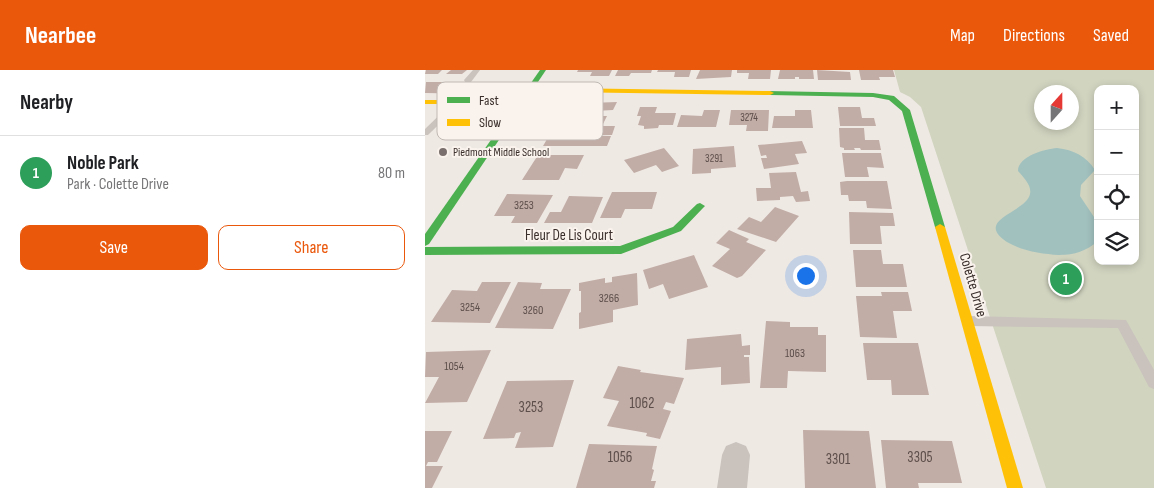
<!DOCTYPE html>
<html lang="en">
<head>
<meta charset="utf-8">
<style>
  :root { --surface:#fff; --page:#f2f2f2; --text:#202124; --muted:#757577; --line:#e0e0e0; --accent:#ea580c }
  body { margin:0; font-family:"Sofia Sans Condensed",sans-serif; background:var(--page); color:var(--text) }
  .controls { position:absolute; right:15px; top:15px; display:grid; overflow:hidden; border-radius:10px; box-shadow:0 2px 8px #0003 }
  .controls button { width:45px; height:45px; display:grid; place-items:center; padding:0; border:0; border-bottom:1px solid var(--line); background:var(--surface); color:var(--text); font:25px sans-serif }
  .compass { position:absolute; left:609px; top:15px; width:45px; height:45px; border-radius:50%; background:var(--surface); box-shadow:0 2px 8px #0003; rotate:21deg }
  .you { position:absolute; left:380px; top:205px; width:18px; height:18px; margin:-12px; border:4px solid #fff; border-radius:50%; background:#1a73e8; box-shadow:0 0 0 8px #1a73e833 }
  .badge { display:grid; place-items:center; width:32px; height:32px; border-radius:50%; background:var(--accent); color:#fff; font-size:16px; font-weight:700 }
  .pin { position:absolute; translate:-50% -50%; border:2px solid #fff; box-shadow:0 1px 5px #0006 }
  .list { margin:0; padding:0; list-style:none }
  h2 { display:flex; justify-content:space-between; align-items:center; height:65px; margin:0; padding:0 20px; font-size:21px }
  h2 small { font-size:16px; font-weight:400; color:var(--muted) }
  .list li { display:grid; grid-template-columns:32px 1fr auto; gap:15px; align-items:center; box-sizing:border-box; height:75px; padding:0 20px; border-top:1px solid var(--line) }
  .list b { display:block; font-size:19px; white-space:nowrap }
  .list p { margin:0; font-size:16px; white-space:nowrap; color:var(--muted) }
  .list em { font-size:16px; font-style:normal; color:var(--muted) }
  .actions { display:flex; gap:10px; padding:15px 20px }
  .actions a { flex:1; padding:11px 0; border:1px solid var(--accent); border-radius:10px; text-align:center; font-size:18px; color:var(--accent) }
  .actions .main { background:var(--accent); color:#fff }
  .icon { flex:none; width:28px; height:28px; fill:none; stroke:currentColor; stroke-width:2; stroke-linecap:round; stroke-linejoin:round }
  .map { position:relative; flex:none; width:729px; height:418px; overflow:hidden }
  header { display:flex; align-items:center; gap:30px; box-sizing:border-box; height:70px; padding:0 25px; background:var(--accent); color:#fff }
  header strong { font-size:24px }
  nav { display:flex; gap:28px; margin-inline-start:auto; font-size:18px }
  main { display:flex }
  aside { flex:1; background:var(--surface) }
  .map>svg:first-child { display:block }
  .green { fill:#d1d4bf; fill-rule:evenodd }
  .water { fill:#a1c1bf }
  .building { fill:#c2aca6 }
  .lines { fill:none; stroke-linecap:round; stroke-linejoin:round }
  .lane { fill:#c9c2bd; fill-rule:evenodd }
  .street { fill:#c9c2bd; fill-rule:evenodd }
  .fast { fill:#4caf50; fill-rule:evenodd }
  .slow { fill:#ffc107; fill-rule:evenodd }
  .poi-dot { fill:#796f6c; stroke:#faf3ed; stroke-width:2 }
  .labels { text-anchor:middle; dominant-baseline:central; stroke-width:4; stroke-linejoin:round; paint-order:stroke }
  .far-number-label { font-size:11px; fill:#5c4e4a }
  .far-poi-label { font-size:12px; fill:#3a2e2b; stroke:#faf3ed; text-anchor:start }
  .number-label { font-size:12px; fill:#5c4e4a }
  .street-label { font-size:15px; fill:#3a2e2b; stroke:#faf3ed }
  .near-number-label { font-size:15px; fill:#5c4e4a }
  .key { fill:#faf3ed; stroke:#c0b8b3; stroke-width:1 }
  .key-label { font-size:14px; fill:#3a2e2b }
</style>
</head>
<body>
<header>
<strong>Nearbee</strong>
<nav><a>Map</a><a>Directions</a><a>Saved</a></nav>
</header>
<main>
<aside>
<h2>Nearby<small></small></h2>
<ul class="list">
<li><span class="badge" style="background:#2e9e5b">1</span><div><b>Noble Park</b><p>Park · Colette Drive</p></div><em>80 m</em></li>
</ul>
<div class="actions"><a class="main">Save</a><a>Share</a></div>
</aside>
<div class="map">
<svg width="729" height="418" viewBox="0 0 729 418">
  <rect width="100%" height="100%" fill="#efe9e4"/>
  <!-- green -->
  <path class="green" d="M469,0H729V418H621L496,37L485,27L475,22ZM673,19H710V191H673ZM616,22H646V52H616Z"/>
  <!-- water -->
  <path class="water" d="M632,78C649,80 661,86 670,100L656,115L655,126L673,153V171C661,181 650,185 634,185C617,184 597,181 582,172C548,149 601,143 605,124C607,115 598,107 593,101C593,86 620,79 632,78Z"/>
  <!-- building -->
  <g class="building">
    <path d="M1,0H17L13,4H0Z"/>
    <path d="M26,0H42L37,4H21Z"/>
    <path d="M153,0H187L184,6H165L167,2H152Z"/>
    <path d="M193,0H227L226,3H206L204,6H190Z"/>
    <path d="M233,0H266L264,7H249L250,2H232Z"/>
    <path d="M275,0H307L306,7L271,9Z"/>
    <path d="M312,0H346L345,9H323L324,3H312Z"/>
    <path d="M355,0H388L389,9H374V7H370V9H353Z"/>
    <path d="M392,0L425,2L426,10H393Z"/>
    <path d="M434,0H468L470,7H454L455,10H436Z"/>
    <path d="M1,12H48L45,15H62L55,24L0,23Z"/>
    <path d="M192,32L188,40L170,41L168,46H182L177,56H190L187,65L147,66H186L182,76H118L125,64H133L144,43L161,42L164,33Z"/>
    <path d="M215,37H232L230,43H251L248,55H234L233,58L219,59V56L213,55L216,46H212Z"/>
    <path d="M413,37H435L437,48H449L451,56H415Z"/>
    <path d="M279,40H295L291,57H252L256,45L277,46Z"/>
    <path d="M306,40H344L343,61H321L322,55H304Z"/>
    <path d="M370,40H386L388,58H347L349,46H370Z"/>
    <path d="M414,58H439L440,70H454L456,80H436L435,78H429L430,80H419V78L415,77Z"/>
    <path d="M377,71L382,83L370,84L374,94L339,99L336,88H342L341,85L336,86L333,75Z"/>
    <path d="M309,76L311,97L286,99V103L267,104L268,79Z"/>
    <path d="M239,78L254,96L237,102L231,95L209,103L199,90Z"/>
    <path d="M417,83H456L459,98L442,97L444,107H420Z"/>
    <path d="M113,85H159L152,99L140,98L134,110H97Z"/>
    <path d="M371,102L376,122L383,121L385,131L371,132L368,126L355,127V130L332,131L331,118H346L344,103Z"/>
    <path d="M422,111H462L467,139L442,138L441,131H424L423,125H416L415,112Z"/>
    <path d="M187,122H232L227,139H200L196,148H175Z"/>
    <path d="M82,124L128,125L112,153H86L90,146H69Z"/>
    <path d="M144,126L178,127L167,153H119L125,142H136Z"/>
    <path d="M350,137L374,146L351,172L312,159L324,147L336,152Z"/>
    <path d="M424,142L468,143L470,156H455L457,174H425Z"/>
    <path d="M304,160L324,169L321,172L341,180L317,206L312,208L287,196L305,179L291,173Z"/>
    <path d="M428,180H456L458,194H478L482,217H431Z"/>
    <path d="M269,185L283,217L244,229L238,214L224,219L218,200Z"/>
    <path d="M212,203L213,235L188,240V252L154,259V243L156,242V221H154V213L180,208V213L187,212V207Z"/>
    <path d="M57,212H86L65,253L6,252L27,220L52,221Z"/>
    <path d="M93,212L117,213L115,219H146L128,259L70,258Z"/>
    <path d="M456,222H483L487,241H468L472,268L435,267L431,226H457Z"/>
    <path d="M341,251L365,252V257H393V265H401V302L363,301L362,318H335Z"/>
    <path d="M316,264L317,276L325,275V285H319V287H324L325,313L296,315V297L260,300L262,269Z"/>
    <path d="M438,273H493L504,325H467L466,310H442Z"/>
    <path d="M66,280L42,332L0,333L14,307H0L1,282Z"/>
    <path d="M193,296L216,300L215,302L259,308L249,334L241,332L238,339L246,341L235,369L221,366L222,363L182,356L194,331L178,328Z"/>
    <path d="M149,310L128,377L90,378L96,362L91,363L89,368L58,369L82,311Z"/>
    <path d="M378,360L444,361L451,418H380Z"/>
    <path d="M0,361H27L12,392H3L1,396H18L7,418H0Z"/>
    <path d="M456,370L527,371L537,413H493L494,418H461Z"/>
    <path d="M164,374L232,376L227,399L229,400L226,411H231L229,418H151Z"/>
  </g>
  <g class="lines">
    <!-- lane -->
    <g class="lane">
      <path d="M48,0H55L46,12H40L39,10Z"/>
      <path d="M31,29L38,31L3,65H0V59Z"/>
      <path d="M543,246L701,250L729,300V319L724,317L693,258L543,256L539,254L537,251L539,248Z"/>
    </g>
    <!-- street -->
    <path class="street" d="M311,372L321,376L325,385L322,418H292L297,385L301,376Z"/>
    <!-- fast -->
    <g class="fast">
      <path d="M115,0H121L4,174L0,176V164Z"/>
      <path d="M342,21L448,23L469,26L485,40L520,157L519,159H511L510,157L477,41L464,30L448,27L345,25H342Z"/>
      <path d="M275,133L280,136L278,138L256,161L196,184L0,185V177L195,176L248,157L272,134Z"/>
    </g>
    <!-- slow -->
    <g class="slow">
      <path d="M135,18L345,21L349,23L345,25L135,22L67,34H0V30H67Z"/>
      <path d="M515,154L520,157L598,418H582L510,157Z"/>
    </g>
  </g>
  <!-- markers -->
  <circle class="poi-dot" cx="18" cy="82" r="5"/>
  <g class="labels">
    <!-- far-number labels -->
    <g class="far-number-label">
      <text x="324" y="47">3274</text>
      <text x="289" y="88">3291</text>
    </g>
    <!-- far-poi labels -->
    <g class="far-poi-label">
      <text x="28" y="82">Piedmont Middle School</text>
    </g>
    <!-- number labels -->
    <g class="number-label">
      <text x="99" y="135">3253</text>
      <text x="184" y="228">3266</text>
      <text x="45" y="237">3254</text>
      <text x="108" y="240">3260</text>
      <text x="370" y="283">1063</text>
      <text x="29" y="296">1054</text>
    </g>
    <!-- street labels -->
    <g class="street-label">
      <text x="144" y="165">Fleur De Lis Court</text>
      <text transform="translate(548 215) rotate(74)">Colette Drive</text>
    </g>
    <!-- near-number labels -->
    <g class="near-number-label">
      <text x="217" y="333">1062</text>
      <text x="106" y="337">3253</text>
      <text x="195" y="387">1056</text>
      <text x="495" y="387">3305</text>
      <text x="413" y="389">3301</text>
    </g>
  </g>
  <!-- legend -->
  <rect x="12" y="12" width="166" height="58" rx="8" class="key"/>
  <rect x="22" y="27" width="23" height="6" fill="#4caf50"/>
  <rect x="22" y="49" width="23" height="7" fill="#ffc107"/>
  <g class="key-label">
    <text x="54" y="35">Fast</text>
    <text x="54" y="57">Slow</text>
  </g>
</svg>
<div class="controls">
<button>+</button>
<button>−</button>
<button><svg class="icon" aria-label="locate" viewBox="0 0 24 24"><circle cx="12" cy="12" r="6"/><path d="M12 2v4M12 18v4M2 12h4M18 12h4"/></svg></button>
<button><svg class="icon" aria-label="layers" viewBox="0 0 24 24"><path d="M12 4l9 5-9 5-9-5zM3 14l9 5 9-5"/></svg></button>
</div>
<svg class="compass" viewBox="-18 -18 36 36"><path d="M0-13l5 13h-10z" fill="#e53935"/><path d="M0 13l5-13h-10z" fill="#757577"/></svg>
<div class="you"></div>
<div class="pin badge" style="left:641px;top:209px;background:#2e9e5b">1</div>
</div>
</main>
</body>
</html>
